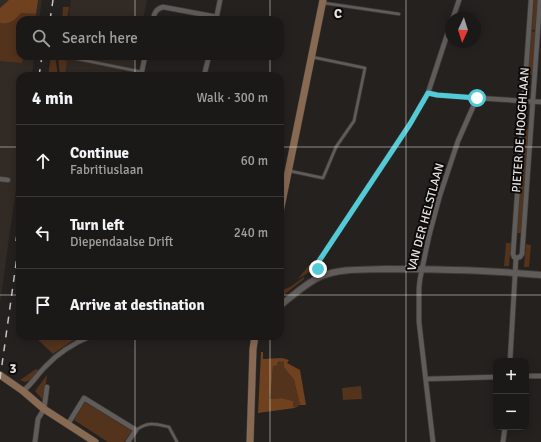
<!DOCTYPE html>
<html lang="en">
<head>
<meta charset="utf-8">
<style>
  :root { --surface:#1b1917; --page:#282624; --text:#f1f3f6; --muted:#a0a0a1; --line:#393836 }
  body { margin:0; font-family:Signika,sans-serif; background:var(--page); color:var(--text) }
  .controls { position:absolute; right:12px; bottom:12px; display:grid; overflow:hidden; border-radius:8px; box-shadow:0 2px 10px #0003 }
  .controls button { width:36px; height:36px; display:grid; place-items:center; padding:0; border:0; border-bottom:1px solid var(--line); background:var(--surface); color:var(--text); font:20px sans-serif }
  .compass { position:absolute; left:445px; top:12px; width:36px; height:36px; border-radius:50%; background:var(--surface); box-shadow:0 2px 10px #0003; rotate:184deg }
  .stop { position:absolute; width:12px; height:12px; margin:-9px; border:3px solid #52cbd8; border-radius:50%; background:#fff }
  .stop.end { background:#52cbd8; border-color:#fff; box-shadow:0 1px 4px #0008 }
  .list { margin:0; padding:0; list-style:none }
  h2 { display:flex; justify-content:space-between; align-items:center; height:52px; margin:0; padding:0 16px; font-size:17px }
  h2 small { font-size:13px; font-weight:400; color:var(--muted) }
  .list li { display:grid; grid-template-columns:26px 1fr auto; gap:12px; align-items:center; box-sizing:border-box; height:72px; padding:0 16px; border-top:1px solid var(--line) }
  .list b { display:block; font-size:15px; white-space:nowrap }
  .list p { margin:0; font-size:13px; white-space:nowrap; color:var(--muted) }
  .list em { font-size:13px; font-style:normal; color:var(--muted) }
  .icon { flex:none; width:22px; height:22px; fill:none; stroke:currentColor; stroke-width:2; stroke-linecap:round; stroke-linejoin:round }
  .map { position:relative; flex:none; width:541px; height:442px; overflow:hidden }
  .search { position:absolute; background:var(--surface); box-shadow:0 2px 10px #0003; left:16px; top:16px; width:268px; height:44px; display:flex; align-items:center; gap:10px; box-sizing:border-box; padding:0 14px; border-radius:12px; color:var(--muted); font-size:15px }
  .panel { position:absolute; background:var(--surface); box-shadow:0 2px 10px #0003; left:16px; top:72px; width:268px; height:268px; border-radius:12px }
  .map>svg:first-child { display:block }
  .built { fill:#322a24 }
  .green { fill:#53331c }
  .forest { fill:#6f411f }
  .lines { fill:none; stroke-linecap:round; stroke-linejoin:round }
  .service-casing { stroke:#3d3b39; stroke-width:4 }
  .minor-casing { stroke:#3d3b39; stroke-width:6 }
  .tertiary-casing { stroke:#3d3b39; stroke-width:8 }
  .secondary-casing { stroke:#3d3b39; stroke-width:8 }
  .service { stroke:#605c5a; stroke-width:2.5 }
  .minor { stroke:#605c5a; stroke-width:4.5 }
  .tertiary { stroke:#605c5a; stroke-width:6 }
  .secondary { stroke:#886952; stroke-width:7 }
  .rail { stroke:#c7c5c4; stroke-width:1.5; stroke-dasharray:7 7; stroke-linecap:butt }
  .route { stroke:#52cbd8; stroke-width:5 }
  .grid { fill:none; stroke:#e7e5e4; stroke-width:1; stroke-opacity:0.55 }
  .labels { text-anchor:middle; dominant-baseline:central; stroke-width:4; stroke-linejoin:round; paint-order:stroke }
  .street-label { font-size:12px; fill:#e7e5e4; stroke:#0c0b0a }
  .grid-label { font-size:13px; text-anchor:middle; font-weight:bold; fill:#e7e5e4; stroke:#0c0b0a; stroke-width:4; stroke-linejoin:round; paint-order:stroke }
</style>
</head>
<body>
<div class="map">
<svg width="541" height="442" viewBox="0 0 541 442">
  <rect width="100%" height="100%" fill="#24211f"/>
  <!-- built -->
  <g class="built">
    <path d="M0,0H42L39,20H20V56H34L32,76H20V160L0,304Z"/>
    <path d="M71,0H147L143,20H68Z"/>
    <path d="M61,56H136L134,69H132V73L122,71L121,76H62L65,60L60,59Z"/>
  </g>
  <!-- green -->
  <g class="green">
    <path d="M534,0H538L536,30H531Z"/>
    <path d="M63,7H69L67,20H62Z"/>
    <path d="M21,13L36,14L35,20H20V56H23L22,63L0,61V23C12,23 14,22 21,13Z"/>
    <path d="M531,31L536,32L533,75H530L529,73L528,75Z"/>
    <path d="M51,56H55L58,76H48Z"/>
    <path d="M58,56H60V59L67,61L65,76H60Z"/>
    <path d="M524,129H529L521,233H517V231Z"/>
    <path d="M506,243H511L509,266H504Z"/>
    <path d="M526,244L531,245L529,267H524Z"/>
    <path d="M309,265H312L314,270L311,272V271L298,279Z"/>
    <path d="M304,277V279L280,298V293L285,289L290,287Z"/>
    <path d="M34,336H81L72,341L53,354Z"/>
    <path d="M281,361H284L290,375L294,380L300,405L295,408L293,406V401L282,398L269,399V398L271,393L273,366Z"/>
    <path d="M46,363L31,380L25,382L20,380L36,369L38,370Z"/>
    <path d="M47,375L44,399L43,400L35,391Z"/>
    <path d="M361,386L362,399L343,400L342,388Z"/>
    <path d="M85,402L132,431L124,442H108L74,420Z"/>
  </g>
  <!-- forest -->
  <g class="forest">
    <path d="M9,0H38L36,14L21,13C14,21 12,24 0,23V8Z"/>
    <path d="M261,352H263V359L282,358L289,360L287,363L300,370L306,405H300L294,380L284,367V361L278,362L277,365L273,366L271,393L269,398L270,399L282,398L293,401V406L295,408L258,413Z"/>
  </g>
  <g class="lines">
    <defs>
      <g id="service">
        <path d="M324,3L399,14"/>
        <path d="M68,57L142,72"/>
        <path d="M290,171L323,178L336,147L354,121L365,68L312,57"/>
        <path d="M136,430C149,421 156,424 169,427L177,442"/>
      </g>
      <g id="minor">
        <path d="M453,18L459,0"/>
        <path d="M153,20C154,13 156,9 163,7L217,17"/>
        <path d="M216,20L220,0"/>
        <path d="M141,76L145,56"/>
        <path d="M204,76L209,56"/>
        <path d="M428,93L437,95L477,98L541,102"/>
        <path d="M0,179L8,180"/>
        <path d="M516,258L520,257L522,254L540,0"/>
        <path d="M321,276L317,264L410,124L428,93L451,23"/>
        <path d="M510,361L516,258L514,257L513,254L531,0"/>
        <path d="M526,376H541"/>
        <path d="M426,379L496,377"/>
        <path d="M23,391C32,384 37,375 45,367C57,354 74,343 91,336"/>
        <path d="M68,424L84,398L136,430L128,442"/>
        <path d="M35,442L38,419L44,409L47,387"/>
        <path d="M433,442L419,322V288L420,279L429,236L440,195L458,141L477,98"/>
        <path d="M503,442L505,427"/>
      </g>
      <path id="tertiary" d="M280,305L282,304C295,294 307,282 322,276C341,268 365,270 385,269C437,269 489,270 541,275"/>
      <g id="secondary">
        <path d="M280,212L323,0"/>
        <path d="M0,375L23,391L44,409L95,442"/>
        <path d="M250,442L253,349L255,336"/>
      </g>
    </defs>
    <!-- service casing -->
    <use href="#service" class="service-casing"/>
    <!-- minor casing -->
    <use href="#minor" class="minor-casing"/>
    <!-- tertiary casing -->
    <use href="#tertiary" class="tertiary-casing"/>
    <!-- secondary casing -->
    <use href="#secondary" class="secondary-casing"/>
    <!-- service -->
    <use href="#service" class="service"/>
    <!-- minor -->
    <use href="#minor" class="minor"/>
    <!-- tertiary -->
    <use href="#tertiary" class="tertiary"/>
    <!-- secondary -->
    <use href="#secondary" class="secondary"/>
    <!-- rail -->
    <g class="rail">
      <path d="M50,20L53,0"/>
      <path d="M39,76L42,56"/>
      <path d="M16,241L20,213"/>
      <path d="M0,379L20,235"/>
    </g>
  </g>
  <g class="lines">
    <!-- route -->
    <path class="route" d="M318,269L317,264L410,124L428,93L437,95L477,98"/>
  </g>
  <!-- grid -->
  <path class="grid" d="M135,0V20M270,0V20M406,0V442M135,56V76M270,56V76M0,147H20M280,147H541M0,295H20M280,295H541M135,336V442M270,336V442"/>
  <g class="labels">
    <!-- street labels -->
    <g class="street-label">
      <text transform="translate(521 130) rotate(-86)">PIETER DE HOOGHLAAN</text>
      <text transform="translate(426 217) rotate(-75)">VAN DER HELSTLAAN</text>
    </g>
  </g>
  <g class="grid-label">
    <text x="338" y="18">C</text>
    <text x="13" y="373">3</text>
  </g>
</svg>
<div class="controls">
<button>+</button>
<button>−</button>
</div>
<svg class="compass" viewBox="-18 -18 36 36"><path d="M0-13l5 13h-10z" fill="#e53935"/><path d="M0 13l5-13h-10z" fill="#a0a0a1"/></svg>
<div class="stop" style="left:477px;top:98px"></div>
<div class="stop end" style="left:318px;top:269px"></div>
<div class="search"><svg class="icon" aria-label="search" viewBox="0 0 24 24"><circle cx="10" cy="10" r="6"/><path d="M15 15l6 6"/></svg>Search here</div>
<section class="panel">
<h2>4 min<small>Walk · 300 m</small></h2>
<ul class="list">
<li><svg class="icon" aria-label="ahead" viewBox="0 0 24 24"><path d="M12 20V5M6 11l6-6 6 6"/></svg><div><b>Continue</b><p>Fabritiuslaan</p></div><em>60 m</em></li>
<li><svg class="icon" aria-label="left" viewBox="0 0 24 24"><path d="M17 20v-9H6M10 6l-5 5 5 5"/></svg><div><b>Turn left</b><p>Diependaalse Drift</p></div><em>240 m</em></li>
<li><svg class="icon" aria-label="arrive" viewBox="0 0 24 24"><path d="M6 21V4h12l-3 4 3 4H6"/></svg><div><b>Arrive at destination</b></div></li>
</ul>
</section>
</div>
</body>
</html>
